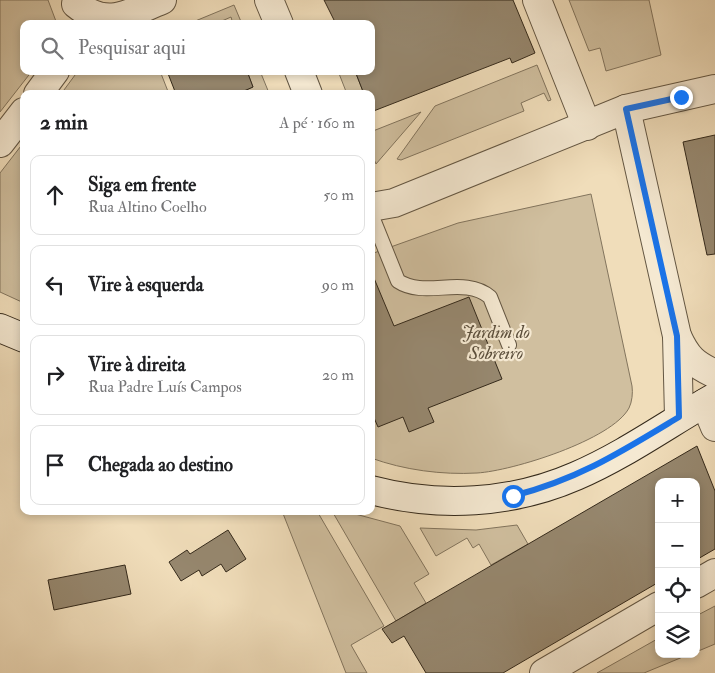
<!DOCTYPE html>
<html lang="pt">
<head>
<meta charset="utf-8">
<style>
  :root { --surface:#fff; --page:#f6f6f6; --text:#202124; --muted:#757577; --line:#e0e0e0 }
  body { margin:0; font-family:"IM FELL Double Pica",serif; background:var(--page); color:var(--text) }
  .controls { position:absolute; right:15px; bottom:15px; display:grid; overflow:hidden; border-radius:10px; box-shadow:0 2px 8px #0003 }
  .controls button { width:45px; height:45px; display:grid; place-items:center; padding:0; border:0; border-bottom:1px solid var(--line); background:var(--surface); color:var(--text); font:25px sans-serif }
  .stop { position:absolute; width:15px; height:15px; margin:-11px; border:4px solid #1a73e8; border-radius:50%; background:#fff }
  .stop.end { background:#1a73e8; border-color:#fff; box-shadow:0 1px 5px #0008 }
  .list { margin:0; padding:0; list-style:none }
  h2 { display:flex; justify-content:space-between; align-items:center; height:65px; margin:0; padding:0 20px; font-size:21px }
  h2 small { font-size:16px; font-weight:400; color:var(--muted) }
  .list li { display:grid; grid-template-columns:32px 1fr auto; gap:15px; align-items:center; box-sizing:border-box; height:80px; margin:0 10px 10px; padding:0 10px; border:1px solid var(--line); border-radius:10px }
  .list b { display:block; font-size:19px; white-space:nowrap }
  .list p { margin:0; font-size:16px; white-space:nowrap; color:var(--muted) }
  .list em { font-size:16px; font-style:normal; color:var(--muted) }
  .icon { flex:none; width:28px; height:28px; fill:none; stroke:currentColor; stroke-width:2; stroke-linecap:round; stroke-linejoin:round }
  .map { position:relative; flex:none; width:715px; height:673px; overflow:hidden }
  .search { position:absolute; background:var(--surface); box-shadow:0 2px 8px #0003; left:20px; top:20px; width:355px; height:55px; display:flex; align-items:center; gap:12px; box-sizing:border-box; padding:0 18px; border-radius:10px; color:var(--muted); font-size:19px }
  .panel { position:absolute; background:var(--surface); box-shadow:0 2px 8px #0003; left:20px; top:90px; width:355px; height:425px; border-radius:10px }
  .map>svg:first-child { display:block }
  .green { fill:#d0bf9f; stroke:#82745d }
  .building { fill:#96876e; stroke:#352a1b }
  .lines { fill:none; stroke-linecap:round; stroke-linejoin:round }
  .lane-casing { stroke:#645743; stroke-width:16 }
  .street-casing { stroke:#645743; stroke-width:30 }
  .secondary-casing { stroke:#352a1b; stroke-width:30 }
  .lane { stroke:#f5e9d2; stroke-width:14 }
  .street { stroke:#f5e9d2; stroke-width:28 }
  .secondary { stroke:#f5e9d2; stroke-width:28 }
  .route { stroke:#1a73e8; stroke-width:6 }
  .labels { text-anchor:middle; dominant-baseline:central; stroke-width:4.5; stroke-linejoin:round; paint-order:stroke }
  .park-label { font-size:18px; font-style:italic; fill:#5c4f3c; stroke:#f5e9d2 }
</style>
</head>
<body>
<div class="map">
<svg width="715" height="673" viewBox="0 0 715 673">
  <rect width="100%" height="100%" fill="#f0ddba"/>
  <filter id="stains"><feTurbulence type="fractalNoise" baseFrequency=".004" numOctaves="4"/><feColorMatrix values="0 0 0 0 .2 0 0 0 0 .09 0 0 0 0 .02 0 0 0 .5 -.17"/></filter>
  <radialGradient id="worn" r=".72"><stop offset=".6" stop-color="#630" stop-opacity="0"/><stop offset="1" stop-color="#630" stop-opacity=".3"/></radialGradient>
  <!-- green -->
  <g class="green">
    <path d="M0,0H48L57,24H24V71H32L0,112Z"/>
    <path d="M569,0H649L661,55L606,71L600,48L589,51Z"/>
    <path d="M234,5L242,24H233L231,17L215,24H188Z"/>
    <path d="M537,65L551,100L548,101L544,93L521,103L524,111L401,160L397,159L435,106Z"/>
    <path d="M78,71H160L169,94H61Z"/>
    <path d="M247,71H260L269,93L237,94L253,87Z"/>
    <path d="M338,71H355L364,94H347Z"/>
    <path d="M421,112L376,164L371,152V127L373,131Z"/>
    <path d="M24,142V303L0,292V173Z"/>
    <path d="M591,194L632,386C633,393 632,402 629,408C612,440 512,471 477,473C442,475 404,470 371,458V254L458,223Z"/>
    <path d="M282,511H317L384,626L351,645L367,673H346Z"/>
    <path d="M332,511H344L400,526L429,574L414,583L426,603L396,621Z"/>
    <path d="M517,525L528,544L491,565L479,544L473,548L467,538L436,556L420,528L476,530Z"/>
    <path d="M715,606V644L696,652V616Z"/>
    <path d="M659,638V654H690L644,673H597Z"/>
  </g>
  <!-- building -->
  <g class="building">
    <path d="M324,0H513L535,53L512,63L510,58L371,112V94H364L355,71H371V24H336Z"/>
    <path d="M167,71H247L253,87L237,94H176Z"/>
    <path d="M715,135V254L707,255L683,142Z"/>
    <path d="M371,271L394,326L469,297L502,379L428,408L434,422L409,432L403,417L378,427L371,411Z"/>
    <path d="M697,446L715,491V549L696,560V482H659V582L503,673H426L404,636L392,643L382,629Z"/>
    <path d="M228,530L246,559L226,572L221,564L202,576L199,570L181,581L169,562L187,550L190,554Z"/>
    <path d="M125,565L131,594L54,610L48,580Z"/>
  </g>
  <g class="lines">
    <defs>
      <path id="lane" d="M371,214L398,281C425,299 464,275 490,297L509,345"/>
      <g id="street">
        <path d="M269,0L279,24"/>
        <path d="M537,0L587,126"/>
        <path d="M76,4C108,30 129,13 162,0"/>
        <path d="M299,71L308,94"/>
        <path d="M38,94L55,71"/>
        <path d="M626,109L677,336L679,417"/>
        <path d="M0,143L24,112"/>
        <path d="M371,207L394,203L626,109L715,89"/>
        <path d="M677,336C687,358 694,364 715,374"/>
        <path d="M705,403L715,427"/>
        <path d="M696,584L715,573"/>
        <path d="M544,673L659,606"/>
      </g>
      <g id="secondary">
        <path d="M0,328L24,338"/>
        <path d="M371,490C439,508 512,504 576,476C625,455 669,423 715,397"/>
      </g>
    </defs>
    <!-- lane casing -->
    <use href="#lane" class="lane-casing"/>
    <!-- street casing -->
    <use href="#street" class="street-casing"/>
    <!-- secondary casing -->
    <use href="#secondary" class="secondary-casing"/>
    <!-- lane -->
    <use href="#lane" class="lane"/>
    <!-- street -->
    <use href="#street" class="street"/>
    <!-- secondary -->
    <use href="#secondary" class="secondary"/>
  </g>
  <g class="lines">
    <!-- route -->
    <path class="route" d="M513,496C579,479 621,452 679,417L677,336L626,109L681,97"/>
  </g>
  <g class="labels">
    <!-- park labels -->
    <g class="park-label">
      <text x="496" y="332">Jardim do<tspan x="496" dy="21">Sobreiro</tspan></text>
    </g>
  </g>
  <rect width="100%" height="100%" filter="url(#stains)"/>
  <rect width="100%" height="100%" fill="url(#worn)"/>
</svg>
<div class="controls">
<button>+</button>
<button>−</button>
<button><svg class="icon" aria-label="locate" viewBox="0 0 24 24"><circle cx="12" cy="12" r="6"/><path d="M12 2v4M12 18v4M2 12h4M18 12h4"/></svg></button>
<button><svg class="icon" aria-label="layers" viewBox="0 0 24 24"><path d="M12 4l9 5-9 5-9-5zM3 14l9 5 9-5"/></svg></button>
</div>
<div class="stop" style="left:513px;top:496px"></div>
<div class="stop end" style="left:681px;top:97px"></div>
<div class="search"><svg class="icon" aria-label="search" viewBox="0 0 24 24"><circle cx="10" cy="10" r="6"/><path d="M15 15l6 6"/></svg>Pesquisar aqui</div>
<section class="panel">
<h2>2 min<small>A pé · 160 m</small></h2>
<ul class="list">
<li><svg class="icon" aria-label="ahead" viewBox="0 0 24 24"><path d="M12 20V5M6 11l6-6 6 6"/></svg><div><b>Siga em frente</b><p>Rua Altino Coelho</p></div><em>50 m</em></li>
<li><svg class="icon" aria-label="left" viewBox="0 0 24 24"><path d="M17 20v-9H6M10 6l-5 5 5 5"/></svg><div><b>Vire à esquerda</b></div><em>90 m</em></li>
<li><svg class="icon" aria-label="right" viewBox="0 0 24 24"><path d="M7 20v-9h11M14 6l5 5-5 5"/></svg><div><b>Vire à direita</b><p>Rua Padre Luís Campos</p></div><em>20 m</em></li>
<li><svg class="icon" aria-label="arrive" viewBox="0 0 24 24"><path d="M6 21V4h12l-3 4 3 4H6"/></svg><div><b>Chegada ao destino</b></div></li>
</ul>
</section>
</div>
</body>
</html>
